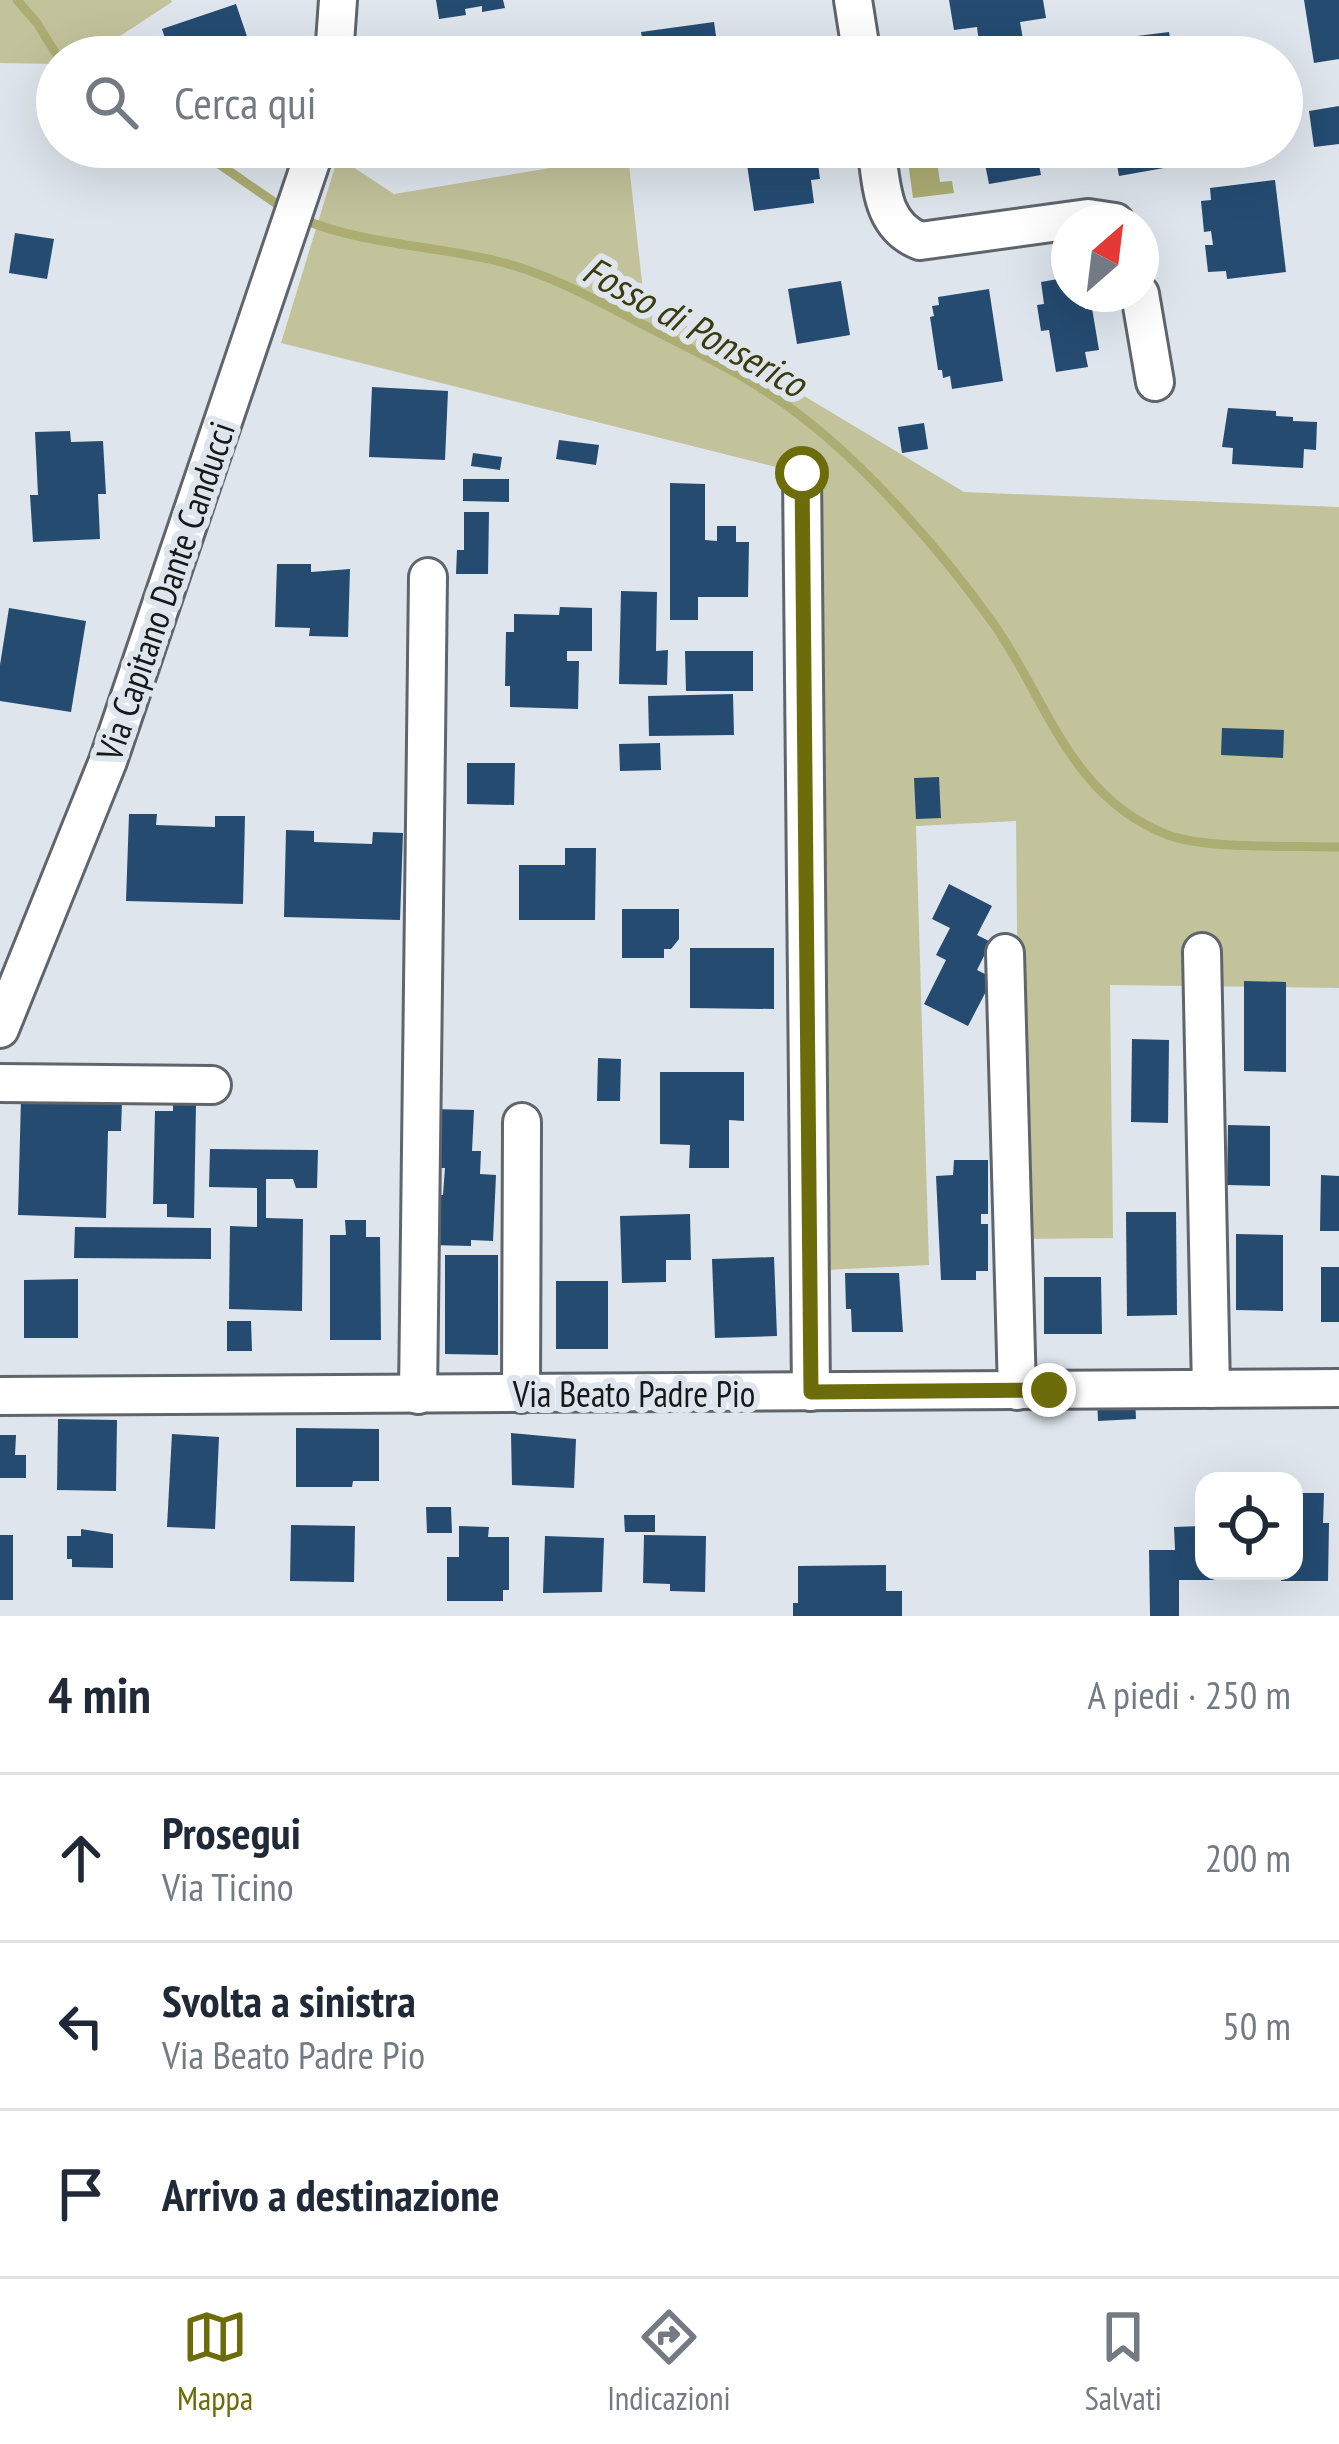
<!DOCTYPE html>
<html lang="it">
<head>
<meta charset="utf-8">
<style>
  :root { --surface:#fff; --page:#f6f6f7; --text:#1f2937; --muted:#747a83; --line:#e0e1e3; --accent:#6d6c0b }
  body { margin:0; font-family:"PT Sans Narrow",sans-serif; background:var(--page); color:var(--text) }
  .controls { position:absolute; right:36px; bottom:36px; display:grid; overflow:hidden; border-radius:24px; box-shadow:0 12px 48px #0002 }
  .controls button { width:108px; height:108px; display:grid; place-items:center; padding:0; border:0; border-bottom:3px solid var(--line); background:var(--surface); color:var(--text); font:60px sans-serif }
  .compass { position:absolute; left:1051px; top:204px; width:108px; height:108px; border-radius:50%; background:var(--surface); box-shadow:0 12px 48px #0002; rotate:28deg }
  .stop { position:absolute; width:36px; height:36px; margin:-27px; border:9px solid #6d6c0b; border-radius:50%; background:#fff }
  .stop.end { background:#6d6c0b; border-color:#fff; box-shadow:0 3px 12px #0008 }
  .list { margin:0; padding:0; list-style:none }
  h2 { display:flex; justify-content:space-between; align-items:center; height:156px; margin:0; padding:0 48px; font-size:51px }
  h2 small { font-size:39px; font-weight:400; color:var(--muted) }
  .list li { display:grid; grid-template-columns:78px 1fr auto; gap:36px; align-items:center; box-sizing:border-box; height:168px; padding:0 48px; border-top:3px solid var(--line) }
  .list b { display:block; font-size:45px; white-space:nowrap }
  .list p { margin:0; font-size:39px; white-space:nowrap; color:var(--muted) }
  .list em { font-size:39px; font-style:normal; color:var(--muted) }
  .icon { flex:none; width:66px; height:66px; fill:none; stroke:currentColor; stroke-width:2; stroke-linecap:round; stroke-linejoin:round }
  .map { position:relative; flex:none; width:1339px; height:1616px; overflow:hidden }
  .search { position:absolute; background:var(--surface); box-shadow:0 12px 48px #0002; left:36px; right:36px; top:36px; height:132px; display:flex; align-items:center; gap:30px; box-sizing:border-box; padding:0 42px; border-radius:66px; color:var(--muted); font-size:45px }
  .sheet { height:660px; background:var(--surface) }
  nav { display:flex; justify-content:space-around; align-items:center; box-sizing:border-box; height:168px; border-top:3px solid var(--line); background:var(--surface); font-size:33px; color:var(--muted) }
  nav a { display:grid; justify-items:center; gap:6px }
  nav .on { color:var(--accent) }
  .map>svg:first-child { display:block }
  .green { fill:#c2c39b }
  .water { fill:#acad73 }
  .lines { fill:none; stroke-linecap:round; stroke-linejoin:round }
  .stream { stroke:#acad73; stroke-width:9 }
  .building { fill:#254b71 }
  .minor-casing { stroke:#5f656b; stroke-width:42 }
  .minor { stroke:#fff; stroke-width:36 }
  .route { stroke:#6d6c0b; stroke-width:15 }
  .labels { text-anchor:middle; dominant-baseline:central; stroke-width:12; stroke-linejoin:round; paint-order:stroke }
  .street-label { font-size:36px; fill:#16191b; stroke:#dee5ec }
  .water-label { font-size:39px; font-style:italic; fill:#3b3b0d; stroke:#dee5ec }
</style>
</head>
<body>
<div class="map">
<svg width="1339" height="1616" viewBox="0 0 1339 1616">
  <rect width="100%" height="100%" fill="#dee5ec"/>
  <!-- green -->
  <g class="green">
    <path d="M0,0H171L172,2L88,57H57V64L0,63Z"/>
    <path d="M628,155L644,300L964,492L1339,507V988L1110,985L1113,1238L1020,1239L1016,821L916,826L929,1265L824,1270L816,477L281,343L338,157L394,194Z"/>
  </g>
  <!-- water -->
  <path class="water" d="M906,147H935L940,182L952,181L954,193L913,198Z"/>
  <g class="lines">
    <!-- stream -->
    <g class="stream">
      <path d="M17,0L37,23L58,57"/>
      <path d="M143,147L195,154L216,162L287,211"/>
      <path d="M302,219C365,245 431,245 497,261C550,274 598,301 646,326C689,348 733,369 773,396C851,447 938,546 993,623C1047,699 1069,797 1168,835C1209,850 1293,845 1339,847"/>
    </g>
  </g>
  <!-- building -->
  <g class="building">
    <path d="M436,0H503L505,8L482,12V6L465,9L466,15L439,19Z"/>
    <path d="M949,0H1043L1046,18L1020,22L1024,45L980,51L977,27L954,30Z"/>
    <path d="M1304,0H1339V59L1314,63Z"/>
    <path d="M236,4L254,57H171L162,29Z"/>
    <path d="M714,22L719,57H645L641,32Z"/>
    <path d="M1169,32L1173,57H1140L1137,36Z"/>
    <path d="M454,38L457,57H422L420,43Z"/>
    <path d="M1339,106V144L1314,147L1309,111Z"/>
    <path d="M954,147H1070V149L1037,155L1041,175L989,184L985,164L958,168Z"/>
    <path d="M1114,147H1160L1164,168L1119,176Z"/>
    <path d="M816,148L820,179L811,180L814,203L754,211L746,158Z"/>
    <path d="M1275,180L1286,272L1227,279L1226,271L1208,272L1205,245H1213L1211,231L1204,232L1201,201L1211,200L1210,188Z"/>
    <path d="M15,233L54,239L47,279L9,273Z"/>
    <path d="M1069,277V294H1083L1085,309L1092,308L1099,350L1085,352L1088,367L1056,372L1049,330L1041,331L1037,305L1044,304L1041,282Z"/>
    <path d="M841,281L850,335L797,344L788,289Z"/>
    <path d="M989,289L1003,381L952,389L950,376L943,378L942,370H938L930,317L934,316L932,306L939,305L938,297Z"/>
    <path d="M372,387L448,391L445,460L369,457Z"/>
    <path d="M1228,408L1276,411V416L1293,417V421L1317,422L1316,450L1304,449L1303,468L1232,464L1233,448L1222,447Z"/>
    <path d="M924,423L928,449L902,453L898,427Z"/>
    <path d="M70,431L71,442L103,441L106,494H98L100,539L33,542L30,495H38L35,432Z"/>
    <path d="M559,440L599,445L596,465L556,459Z"/>
    <path d="M473,453L502,457L500,470L471,466Z"/>
    <path d="M463,479H509V502L463,501Z"/>
    <path d="M670,483L705,484V540L717,541V526H736V542H749L748,597H698V620H670Z"/>
    <path d="M464,512H489L488,574H456L457,550H464Z"/>
    <path d="M277,564H311V572L350,569L348,637L309,636L310,628L275,627Z"/>
    <path d="M621,591L657,592L656,651L668,650L667,685L619,684Z"/>
    <path d="M560,607L592,608V651H567V661H579L578,709L510,707V686H505L506,632H514V614L559,615Z"/>
    <path d="M9,608L86,621L71,712L0,701V665Z"/>
    <path d="M685,651H753V691H686Z"/>
    <path d="M733,694L734,735L649,736L648,696Z"/>
    <path d="M1222,728L1284,730L1283,758L1221,755Z"/>
    <path d="M660,743L661,770L620,771L619,744Z"/>
    <path d="M467,763H515L514,805L467,804Z"/>
    <path d="M939,777L941,818L916,819L914,778Z"/>
    <path d="M129,814H157L156,825L215,827V816H245L243,904L126,901Z"/>
    <path d="M286,830L314,831V842L372,844L373,832L403,833L400,920L284,917Z"/>
    <path d="M565,848H596L595,920H519V865H565Z"/>
    <path d="M949,884L992,906L977,935L991,942L977,970L993,978L968,1026L924,1004L946,960L936,955L950,928L932,919Z"/>
    <path d="M622,909H679V939L671,949H664V958H622Z"/>
    <path d="M690,948H774V1009L690,1008Z"/>
    <path d="M1244,981L1286,982V1072L1244,1071Z"/>
    <path d="M1132,1039L1169,1040L1168,1123L1131,1122Z"/>
    <path d="M598,1058L621,1059L620,1101H597Z"/>
    <path d="M660,1072H744V1121L729,1120V1168H689L690,1145L660,1144Z"/>
    <path d="M21,1098L122,1101L121,1131H108L106,1218L18,1215Z"/>
    <path d="M173,1104H196L194,1218L167,1217V1204H153L155,1111H173Z"/>
    <path d="M431,1109L474,1110L472,1151H481L480,1174L496,1175L493,1241L471,1240V1246L431,1245L433,1194L443,1195L445,1168H429Z"/>
    <path d="M1228,1125L1270,1126V1186L1227,1185Z"/>
    <path d="M210,1149L318,1150L317,1188H296L293,1179H266V1218L303,1219L302,1311L229,1309L230,1226L257,1227V1188L209,1187Z"/>
    <path d="M954,1160H988V1214H981V1224H988V1271H976V1280H941L936,1176L953,1175Z"/>
    <path d="M1321,1175L1339,1176V1231H1320Z"/>
    <path d="M1126,1212H1176L1177,1315L1127,1316Z"/>
    <path d="M690,1214L691,1260H666V1282L622,1283L620,1216Z"/>
    <path d="M345,1220H366V1237H380L381,1340H330V1235H346Z"/>
    <path d="M75,1227L211,1228V1259L74,1258Z"/>
    <path d="M1236,1234L1283,1235V1311L1236,1310Z"/>
    <path d="M445,1255H498V1355L445,1354Z"/>
    <path d="M774,1257L777,1336L715,1338L712,1259Z"/>
    <rect x="1321" y="1267" width="18" height="55"/>
    <path d="M845,1273H899L903,1332H852L851,1309H846Z"/>
    <path d="M1044,1277H1101L1102,1334H1044Z"/>
    <path d="M78,1279V1338H24V1280Z"/>
    <rect x="556" y="1281" width="52" height="68"/>
    <path d="M227,1321H251L252,1351H227Z"/>
    <path d="M1135,1397L1136,1419L1098,1421L1097,1398Z"/>
    <path d="M58,1419L117,1420L116,1491L57,1490Z"/>
    <path d="M296,1428L379,1429V1481H353L352,1487H296Z"/>
    <path d="M511,1433L576,1439L574,1488L512,1485Z"/>
    <path d="M172,1434L219,1437L215,1529L167,1527Z"/>
    <path d="M0,1435H16L15,1455H26V1478H0Z"/>
    <path d="M1294,1493H1324L1323,1523H1329L1328,1581H1281V1571H1294Z"/>
    <path d="M426,1507H451L452,1533H427Z"/>
    <path d="M624,1515H655V1532H625Z"/>
    <path d="M291,1525L355,1526L354,1582L290,1581Z"/>
    <path d="M459,1526L489,1527L488,1537H509V1590H503V1601H447V1557H459Z"/>
    <path d="M1204,1526V1571H1216V1580H1179V1616H1150L1149,1550H1175L1174,1527Z"/>
    <path d="M81,1529L113,1534V1568L72,1567V1559H67V1536H81Z"/>
    <rect x="0" y="1535" width="13" height="65"/>
    <path d="M644,1535L706,1536L705,1592L670,1591V1584L643,1583Z"/>
    <path d="M545,1536L604,1538L602,1592L543,1593Z"/>
    <path d="M886,1565V1591H902V1616H793V1603H798V1566Z"/>
  </g>
  <g class="lines">
    <defs>
      <g id="minor">
        <path d="M853,0L862,57"/>
        <path d="M334,57L338,0"/>
        <path d="M876,147C882,184 880,225 920,241L1088,218L1115,222"/>
        <path d="M1140,294L1155,382"/>
        <path d="M802,473L811,1392"/>
        <path d="M1202,952L1211,1389"/>
        <path d="M1005,953L1017,1391"/>
        <path d="M0,1029L108,761L316,147"/>
        <path d="M0,1083L212,1085"/>
        <path d="M521,1394L522,1122"/>
        <path d="M418,1395L428,577"/>
        <path d="M0,1396L1339,1388"/>
      </g>
    </defs>
    <!-- minor casing -->
    <use href="#minor" class="minor-casing"/>
    <!-- minor -->
    <use href="#minor" class="minor"/>
  </g>
  <g class="lines">
    <!-- route -->
    <path class="route" d="M802,473L811,1392L1049,1390"/>
  </g>
  <g class="labels">
    <!-- street labels -->
    <g class="street-label">
      <text transform="translate(165 591) rotate(-71)">Via Capitano Dante Canducci</text>
      <text x="634" y="1393">Via Beato Padre Pio</text>
    </g>
    <!-- water labels -->
    <g class="water-label">
      <text transform="translate(695 326) rotate(29)">Fosso di Ponserico</text>
    </g>
  </g>
</svg>
<div class="controls">
<button><svg class="icon" aria-label="locate" viewBox="0 0 24 24"><circle cx="12" cy="12" r="6"/><path d="M12 2v4M12 18v4M2 12h4M18 12h4"/></svg></button>
</div>
<svg class="compass" viewBox="-18 -18 36 36"><path d="M0-13l5 13h-10z" fill="#e53935"/><path d="M0 13l5-13h-10z" fill="#747a83"/></svg>
<div class="stop" style="left:802px;top:473px"></div>
<div class="stop end" style="left:1049px;top:1390px"></div>
<div class="search"><svg class="icon" aria-label="search" viewBox="0 0 24 24"><circle cx="10" cy="10" r="6"/><path d="M15 15l6 6"/></svg>Cerca qui</div>
</div>
<section class="sheet">
<h2>4 min<small>A piedi · 250 m</small></h2>
<ul class="list">
<li><svg class="icon" aria-label="ahead" viewBox="0 0 24 24"><path d="M12 20V5M6 11l6-6 6 6"/></svg><div><b>Prosegui</b><p>Via Ticino</p></div><em>200 m</em></li>
<li><svg class="icon" aria-label="left" viewBox="0 0 24 24"><path d="M17 20v-9H6M10 6l-5 5 5 5"/></svg><div><b>Svolta a sinistra</b><p>Via Beato Padre Pio</p></div><em>50 m</em></li>
<li><svg class="icon" aria-label="arrive" viewBox="0 0 24 24"><path d="M6 21V4h12l-3 4 3 4H6"/></svg><div><b>Arrivo a destinazione</b></div></li>
</ul>
</section>
<nav>
<a class="on"><svg class="icon" aria-label="map" viewBox="0 0 24 24"><path d="M3 6l6-2 6 2 6-2v14l-6 2-6-2-6 2zM9 4v14M15 6v14"/></svg>Mappa</a>
<a><svg class="icon" aria-label="directions" viewBox="0 0 24 24"><path d="M12 3l9 9-9 9-9-9zM9 14v-3h6M13 9l2 2-2 2"/></svg>Indicazioni</a>
<a><svg class="icon" aria-label="saved" viewBox="0 0 24 24"><path d="M7 4h10v16l-5-4-5 4z"/></svg>Salvati</a>
</nav>
</body>
</html>
